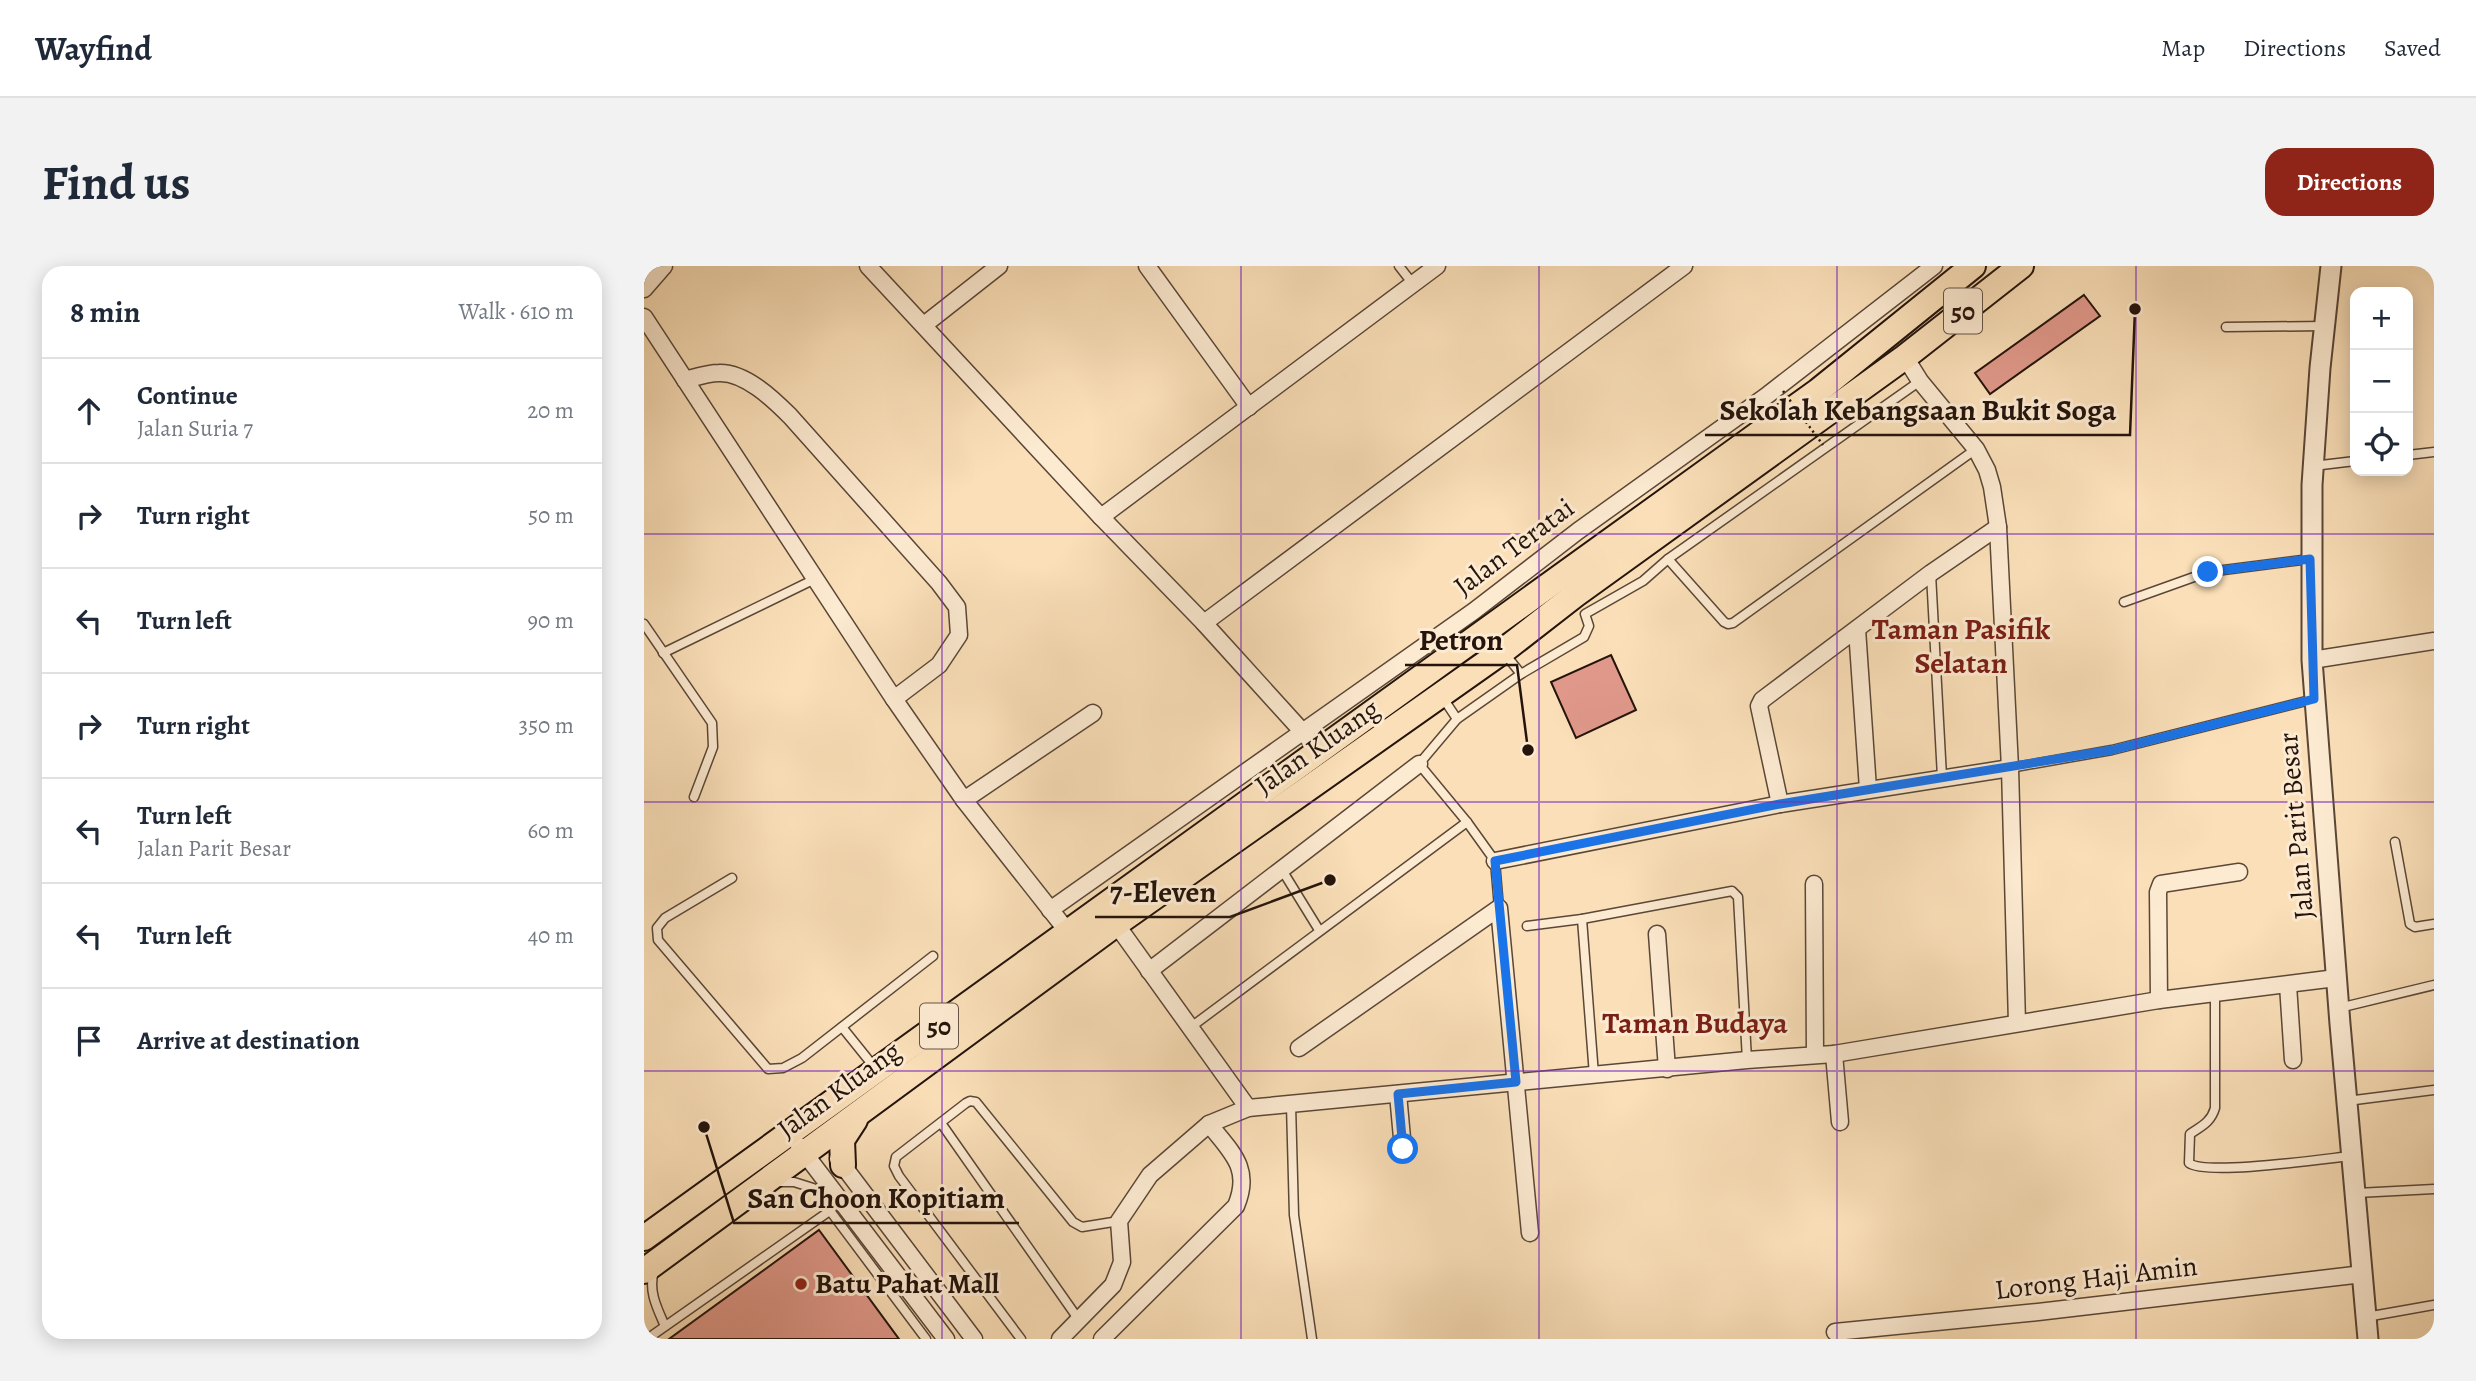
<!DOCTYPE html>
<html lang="en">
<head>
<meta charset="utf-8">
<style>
  :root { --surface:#fff; --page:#f2f2f3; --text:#1f2937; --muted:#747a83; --line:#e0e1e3; --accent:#8f2418 }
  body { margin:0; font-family:Alegreya,serif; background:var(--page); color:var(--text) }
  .controls { position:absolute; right:21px; top:21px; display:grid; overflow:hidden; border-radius:14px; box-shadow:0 4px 18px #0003 }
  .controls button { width:63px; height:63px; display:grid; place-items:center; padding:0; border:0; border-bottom:2px solid var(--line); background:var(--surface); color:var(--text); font:35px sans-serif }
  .stop { position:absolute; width:21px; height:21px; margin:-16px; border:5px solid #1a73e8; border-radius:50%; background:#fff }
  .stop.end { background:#1a73e8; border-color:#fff; box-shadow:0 2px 7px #0008 }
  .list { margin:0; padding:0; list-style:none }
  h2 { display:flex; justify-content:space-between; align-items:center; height:91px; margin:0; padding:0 28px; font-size:30px }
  h2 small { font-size:23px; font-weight:400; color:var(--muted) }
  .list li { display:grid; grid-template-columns:46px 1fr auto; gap:21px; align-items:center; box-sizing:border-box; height:105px; padding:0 28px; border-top:2px solid var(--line) }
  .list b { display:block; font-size:26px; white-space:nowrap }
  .list p { margin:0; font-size:23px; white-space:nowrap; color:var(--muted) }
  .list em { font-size:23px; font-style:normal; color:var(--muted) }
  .icon { flex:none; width:38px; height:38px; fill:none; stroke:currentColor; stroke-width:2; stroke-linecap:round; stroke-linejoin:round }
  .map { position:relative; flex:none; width:1790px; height:1073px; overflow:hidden; border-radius:21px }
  header { display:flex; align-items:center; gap:42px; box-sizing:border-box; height:98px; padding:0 35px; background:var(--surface); border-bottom:2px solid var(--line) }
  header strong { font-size:33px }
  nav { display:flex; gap:38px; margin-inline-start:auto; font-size:24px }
  .intro { display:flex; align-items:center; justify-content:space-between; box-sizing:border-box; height:168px; padding:0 42px }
  h1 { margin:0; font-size:49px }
  .button { padding:18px 32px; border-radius:21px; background:var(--accent); color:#fff; font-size:24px; font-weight:700 }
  main { display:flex; gap:42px; padding:0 42px }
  aside { flex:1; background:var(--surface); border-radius:21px; box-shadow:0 4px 18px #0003 }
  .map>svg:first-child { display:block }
  .building { fill:#e0988a; stroke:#24140c; stroke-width:2 }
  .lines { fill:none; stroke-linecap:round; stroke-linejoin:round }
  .service-casing { stroke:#5a4737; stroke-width:11 }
  .minor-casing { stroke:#5a4737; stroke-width:19 }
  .tertiary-casing { stroke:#5a4737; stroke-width:23 }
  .trunk-casing { stroke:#24140c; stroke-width:28 }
  .service { stroke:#fcead1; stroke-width:8 }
  .minor { stroke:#fcead1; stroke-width:16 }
  .tertiary { stroke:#fcead1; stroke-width:19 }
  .trunk { stroke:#fadfb8; stroke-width:24 }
  .path-bridge { stroke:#24140c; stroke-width:2.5; stroke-dasharray:2 3.5; stroke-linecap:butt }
  .route { stroke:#1a73e8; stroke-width:9 }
  .grid { fill:none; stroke:#7b2cbf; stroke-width:2; stroke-opacity:0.55 }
  .poi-dot { fill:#8f2418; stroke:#fcead1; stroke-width:2.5 }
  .labels { text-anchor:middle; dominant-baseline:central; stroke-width:6; stroke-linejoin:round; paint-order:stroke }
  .shield { fill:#fcead1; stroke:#655447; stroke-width:2 }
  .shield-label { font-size:26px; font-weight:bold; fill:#24140c }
  .street-label { font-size:28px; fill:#24140c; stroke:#fcead1 }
  .poi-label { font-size:28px; font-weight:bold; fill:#24140c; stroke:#fcead1; text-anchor:start }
  .neighbourhood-label { font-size:30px; font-weight:bold; fill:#7a1f14; stroke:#fcead1 }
  .leader { fill:none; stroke:#24140c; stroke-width:2.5 }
  .callout-dot { fill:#24140c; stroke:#fcead1; stroke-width:2.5 }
  .callout-label { font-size:30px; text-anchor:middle; font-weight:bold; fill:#24140c; stroke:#fcead1; stroke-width:6; stroke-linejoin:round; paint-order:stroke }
</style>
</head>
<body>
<header>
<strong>Wayfind</strong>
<nav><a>Map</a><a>Directions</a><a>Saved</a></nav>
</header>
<div class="intro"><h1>Find us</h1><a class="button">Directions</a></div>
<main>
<aside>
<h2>8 min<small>Walk · 610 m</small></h2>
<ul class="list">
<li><svg class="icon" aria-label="ahead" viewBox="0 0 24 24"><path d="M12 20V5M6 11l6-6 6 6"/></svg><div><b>Continue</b><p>Jalan Suria 7</p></div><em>20 m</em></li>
<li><svg class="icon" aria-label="right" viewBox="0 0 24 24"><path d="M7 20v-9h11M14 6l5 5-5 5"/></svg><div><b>Turn right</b></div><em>50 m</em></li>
<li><svg class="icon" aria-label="left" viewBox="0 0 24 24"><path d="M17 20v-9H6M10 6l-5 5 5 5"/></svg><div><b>Turn left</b></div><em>90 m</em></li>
<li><svg class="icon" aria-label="right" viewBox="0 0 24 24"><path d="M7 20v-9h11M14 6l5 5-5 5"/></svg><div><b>Turn right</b></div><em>350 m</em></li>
<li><svg class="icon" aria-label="left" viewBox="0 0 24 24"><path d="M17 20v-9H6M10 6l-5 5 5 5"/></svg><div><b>Turn left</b><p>Jalan Parit Besar</p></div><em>60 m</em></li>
<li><svg class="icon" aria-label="left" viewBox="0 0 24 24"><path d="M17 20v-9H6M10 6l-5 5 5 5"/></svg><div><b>Turn left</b></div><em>40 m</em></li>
<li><svg class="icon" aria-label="arrive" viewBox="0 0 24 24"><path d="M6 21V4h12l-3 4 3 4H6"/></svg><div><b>Arrive at destination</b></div></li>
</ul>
</aside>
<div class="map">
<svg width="1790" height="1073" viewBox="0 0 1790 1073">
  <rect width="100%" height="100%" fill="#fadfb8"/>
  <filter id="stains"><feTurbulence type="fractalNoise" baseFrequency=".00286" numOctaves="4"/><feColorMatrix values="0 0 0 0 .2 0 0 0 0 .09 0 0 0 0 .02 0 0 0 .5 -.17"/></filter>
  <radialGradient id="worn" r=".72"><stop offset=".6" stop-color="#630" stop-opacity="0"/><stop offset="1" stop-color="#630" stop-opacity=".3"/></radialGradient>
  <!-- building -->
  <g class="building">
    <path d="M1440,29L1456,50L1346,128L1331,107Z"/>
    <path d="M967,389L992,444L932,472L907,416Z"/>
    <path d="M175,964L255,1073H25Z"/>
  </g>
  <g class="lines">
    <defs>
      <g id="service">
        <path d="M755,0L769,18"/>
        <path d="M1582,61L1681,60"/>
        <path d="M1764,189L1790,186"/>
        <path d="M1669,200L1711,195"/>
        <path d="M1024,293L1080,356L1084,358L1089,357L1332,183"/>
        <path d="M1287,308L1298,511"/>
        <path d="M1480,336L1564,306L1666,293"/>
        <path d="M0,358L68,457L69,481L50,531"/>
        <path d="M19,387L173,312"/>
        <path d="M861,388L877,408"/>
        <path d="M799,432L813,453"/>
        <path d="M1366,502L1468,484L1670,433"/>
        <path d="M1751,576L1766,658L1771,661L1790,658"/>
        <path d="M638,604L675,664"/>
        <path d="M88,612L21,652L13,662L14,674L124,803L139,802L158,792L289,690"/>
        <path d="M855,642L851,595L823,556L775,498L813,453L877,408L940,371L945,360L941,348L999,315L1024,293L1276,115"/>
        <path d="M938,653L950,809"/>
        <path d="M883,660L938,653L1088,625L1094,631L1103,794"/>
        <path d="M1571,728V842C1567,856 1558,860 1546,868L1545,897C1562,910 1679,893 1707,890"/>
        <path d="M1695,742L1790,719"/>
        <path d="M198,761L231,802"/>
        <path d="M547,761L823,556"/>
        <path d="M1703,835L1790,824"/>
        <path d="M647,839L650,949L668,1073"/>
        <path d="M297,857L435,1054"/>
        <path d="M134,916H150L169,922L282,1073"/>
        <path d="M1713,927L1790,923"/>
        <path d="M10,1005C4,1025 13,1042 21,1060"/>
        <path d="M1722,1051L1790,1039"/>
        <path d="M3,1073L187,944"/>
        <path d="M377,1073L255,910L250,900L252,891L322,837L326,835L332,836L429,956L438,961L475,955"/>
      </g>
      <g id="minor">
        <path d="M224,0L457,251L560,357L676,485"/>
        <path d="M503,0L605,141"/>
        <path d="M0,23L20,0"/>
        <path d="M0,51L250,433L320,534L424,666"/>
        <path d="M280,59L355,0"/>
        <path d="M1261,91L1276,115L1332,183L1343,204L1348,221L1354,261L1366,502L1373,757"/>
        <path d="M41,114C52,111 64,107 75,107C101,106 129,133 146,150L295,317L313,341L315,369L295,399L250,433"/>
        <path d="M457,251L793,0"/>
        <path d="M560,357L1040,0"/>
        <path d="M1213,363L1224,523"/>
        <path d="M1668,394L1790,375"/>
        <path d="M320,534L449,447"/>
        <path d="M1136,538L1115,440L1118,434L1287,307L1354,261"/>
        <path d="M851,595L1136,538L1366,502"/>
        <path d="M1170,618L1171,788"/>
        <path d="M406,644L830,345L934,265L1121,131L1290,0"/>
        <path d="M472,658L604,842"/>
        <path d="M1013,668L1023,803"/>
        <path d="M505,705L775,498"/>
        <path d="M1644,719L1649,794"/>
        <path d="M1515,734L1514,626L1517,618L1595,606"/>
        <path d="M655,782L855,642L886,967"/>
        <path d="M1190,788L1196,856"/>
        <path d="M754,828L759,883"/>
        <path d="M155,880L302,1073"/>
        <path d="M194,893L330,1073"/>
        <path d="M1191,1066L1394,1046L1719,1008"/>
        <path d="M416,1073L469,1019L478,996L475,955L506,909L565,858L604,842L1103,794L1190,788L1515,734L1692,712"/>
        <path d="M458,1073L592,940C608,902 587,886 565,858"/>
      </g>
      <path id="tertiary" d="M1687,0L1676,102L1668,219V394L1696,758L1724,1073"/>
      <g id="trunk">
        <path d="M199,899L198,874L211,854"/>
        <path d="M0,972L1174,125L1329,0"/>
        <path d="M0,1005L472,658L859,385L931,329L1261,91L1377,0"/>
      </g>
    </defs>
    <!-- service casing -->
    <use href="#service" class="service-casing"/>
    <!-- minor casing -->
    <use href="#minor" class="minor-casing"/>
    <!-- tertiary casing -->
    <use href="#tertiary" class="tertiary-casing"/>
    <!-- trunk casing -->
    <use href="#trunk" class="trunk-casing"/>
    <!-- service -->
    <use href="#service" class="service"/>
    <!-- minor -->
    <use href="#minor" class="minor"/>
    <!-- tertiary -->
    <use href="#tertiary" class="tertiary"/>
    <!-- trunk -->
    <use href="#trunk" class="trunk"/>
    <!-- path-bridge -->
    <path class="path-bridge" d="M1139,125L1179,179"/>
  </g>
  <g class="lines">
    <!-- route -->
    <path class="route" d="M759,883L754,828L872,816L851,595L1136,538L1468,484L1670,433L1666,293L1564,306"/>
  </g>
  <!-- grid -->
  <path class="grid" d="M298,0V1073M597,0V1073M895,0V1073M1193,0V1073M1492,0V1073M0,268H1790M0,536H1790M0,805H1790"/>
  <!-- markers -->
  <circle class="poi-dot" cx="157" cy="1018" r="7"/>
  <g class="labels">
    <!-- shield labels -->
    <g class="shield">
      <rect x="1300" y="22.5" width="38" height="45" rx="5"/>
      <rect x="276" y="737.5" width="38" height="45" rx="5"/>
    </g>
    <g class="shield-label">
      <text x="1319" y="45">50</text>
      <text x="295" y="760">50</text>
    </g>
    <!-- street labels -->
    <g class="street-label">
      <text transform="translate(870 281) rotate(-37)">Jalan Teratai</text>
      <text transform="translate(673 481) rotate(-35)">Jalan Kluang</text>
      <text transform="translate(1652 560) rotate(-95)">Jalan Parit Besar</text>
      <text transform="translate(195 824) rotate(-36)">Jalan Kluang</text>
      <text transform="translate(1452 1012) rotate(-7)">Lorong Haji Amin</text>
    </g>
    <!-- poi labels -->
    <g class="poi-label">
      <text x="171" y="1018">Batu Pahat Mall</text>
    </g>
    <!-- neighbourhood labels -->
    <g class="neighbourhood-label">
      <text x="1317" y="363">Taman Pasifik<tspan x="1317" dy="34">Selatan</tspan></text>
      <text x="1051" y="757">Taman Budaya</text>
    </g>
  </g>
  <!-- callouts -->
  <path class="leader" d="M1491 43L1486 169H1061M884 484L873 399H761M686 614L586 651H451M60 861L90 957H375"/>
  <g class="callout-dot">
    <circle cx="1491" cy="43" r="7"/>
    <circle cx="884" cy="484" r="7"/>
    <circle cx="686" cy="614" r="7"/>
    <circle cx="60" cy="861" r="7"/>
  </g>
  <g class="callout-label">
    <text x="1274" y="154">Sekolah Kebangsaan Bukit Soga</text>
    <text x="817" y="384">Petron</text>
    <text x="519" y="636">7-Eleven</text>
    <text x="232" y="942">San Choon Kopitiam</text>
  </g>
  <rect width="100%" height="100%" filter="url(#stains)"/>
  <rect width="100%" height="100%" fill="url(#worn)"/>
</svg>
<div class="controls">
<button>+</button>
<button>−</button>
<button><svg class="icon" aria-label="locate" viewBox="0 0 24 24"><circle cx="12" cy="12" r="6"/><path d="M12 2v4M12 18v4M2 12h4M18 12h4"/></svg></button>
</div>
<div class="stop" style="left:759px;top:883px"></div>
<div class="stop end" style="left:1564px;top:306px"></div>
</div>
</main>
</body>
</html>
